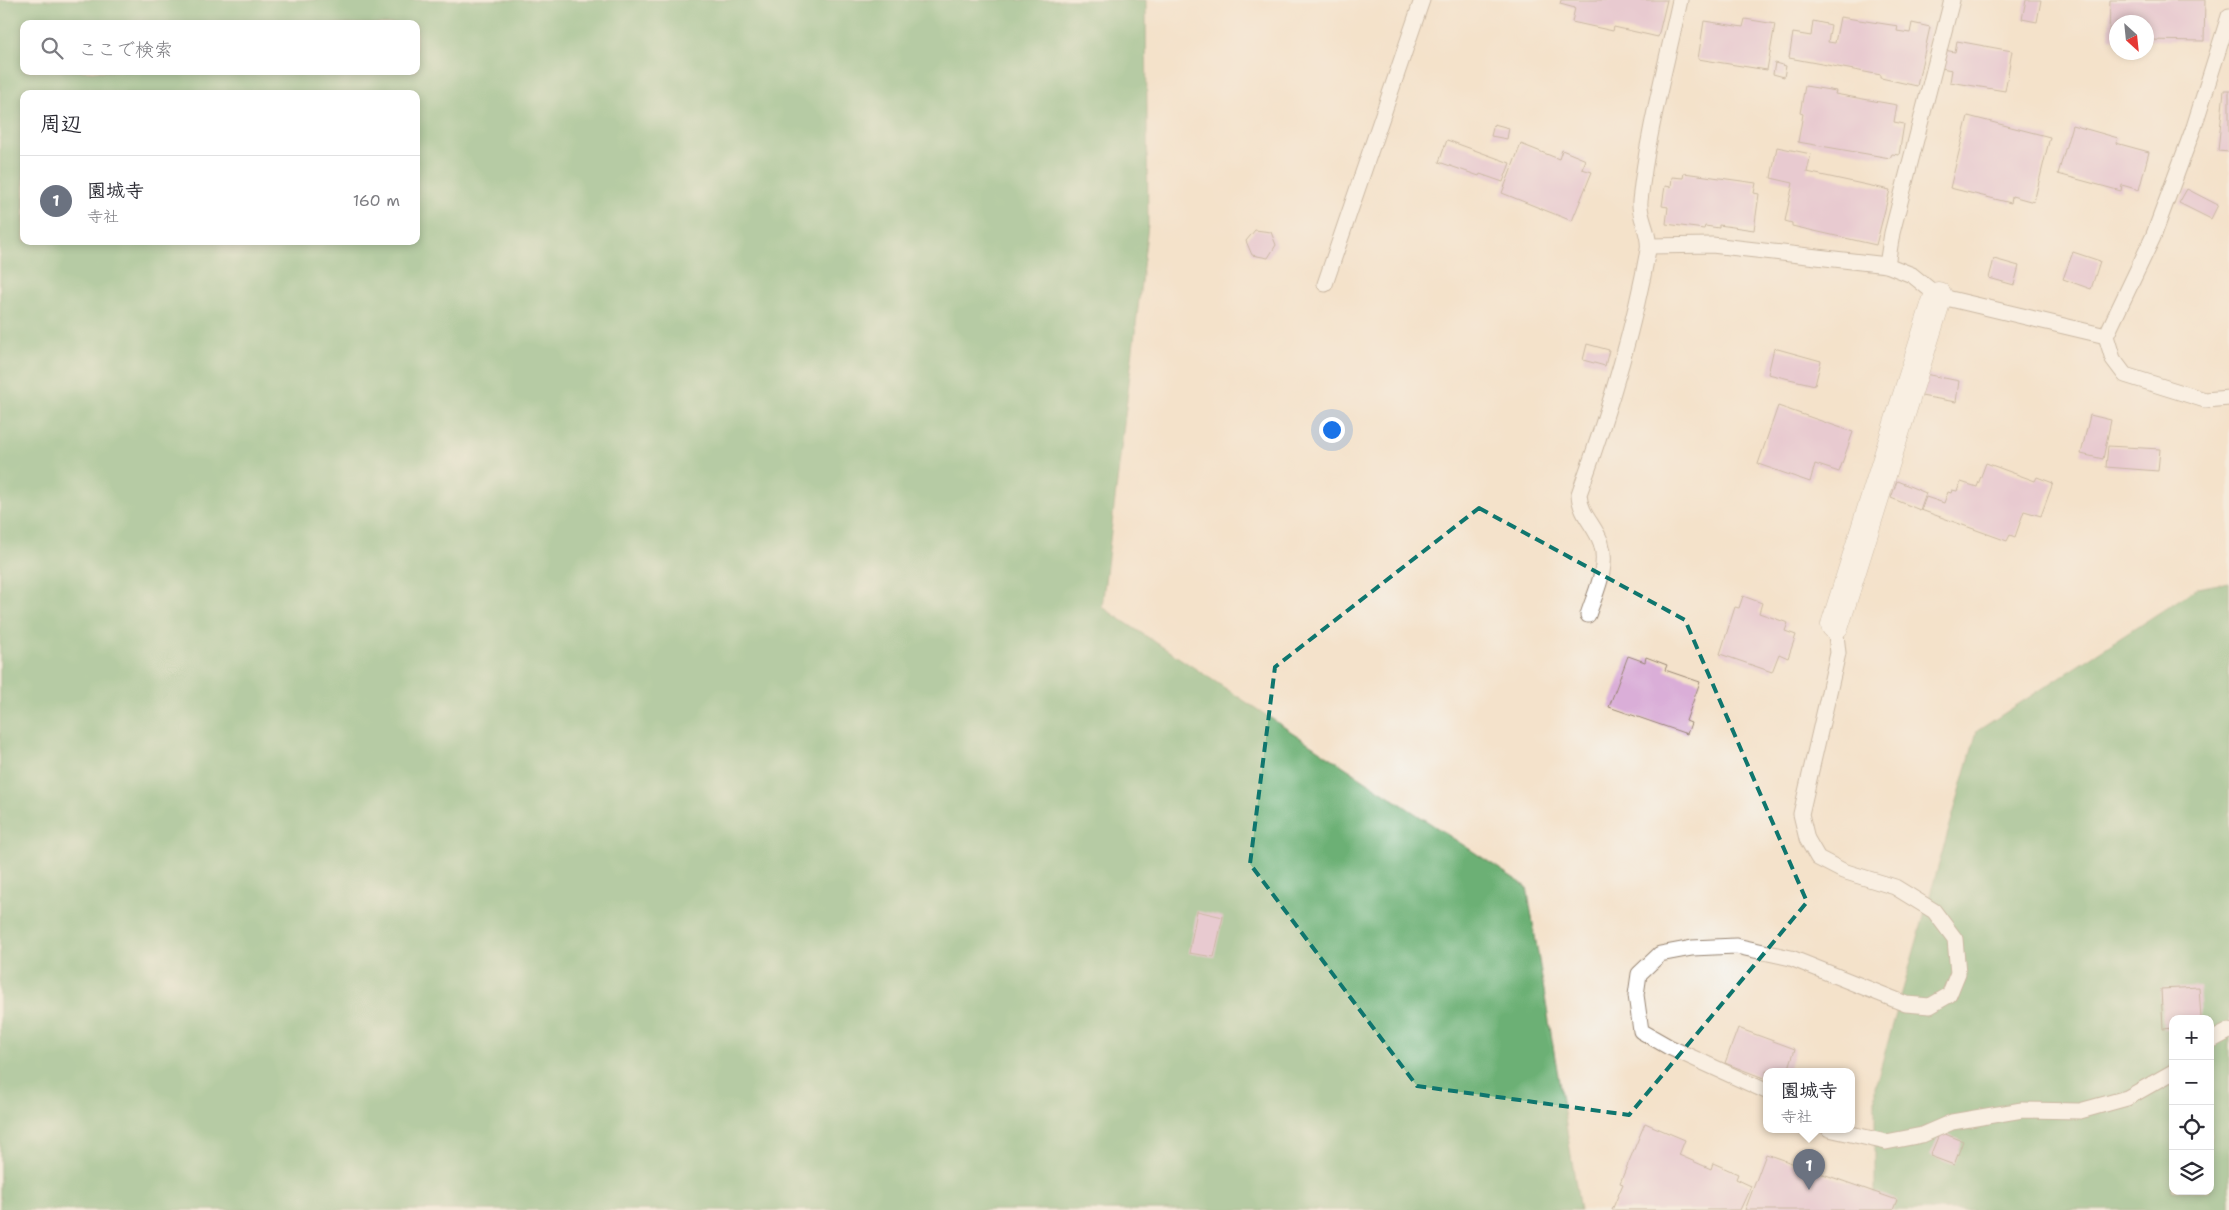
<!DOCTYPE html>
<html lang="ja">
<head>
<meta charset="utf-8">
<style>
  :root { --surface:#fff; --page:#f2f2f3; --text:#2b2b33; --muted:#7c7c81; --line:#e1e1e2; --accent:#db2777 }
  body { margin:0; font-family:"Shantell Sans","Klee One",sans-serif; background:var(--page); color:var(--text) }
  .controls { position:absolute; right:15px; bottom:15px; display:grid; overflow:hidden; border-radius:10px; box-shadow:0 2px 8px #0003 }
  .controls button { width:45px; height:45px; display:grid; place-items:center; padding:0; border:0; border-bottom:1px solid var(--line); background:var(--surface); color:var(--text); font:25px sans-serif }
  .compass { position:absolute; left:2109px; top:15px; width:45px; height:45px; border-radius:50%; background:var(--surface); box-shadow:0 2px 8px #0003; rotate:153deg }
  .you { position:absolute; left:1331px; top:429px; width:18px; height:18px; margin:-12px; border:4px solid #fff; border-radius:50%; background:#1a73e8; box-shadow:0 0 0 8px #1a73e833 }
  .badge { display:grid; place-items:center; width:32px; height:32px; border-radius:50%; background:var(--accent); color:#fff; font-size:16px; font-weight:700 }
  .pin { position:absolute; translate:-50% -41px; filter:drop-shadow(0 1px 2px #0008) }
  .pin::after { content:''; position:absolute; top:26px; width:18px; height:15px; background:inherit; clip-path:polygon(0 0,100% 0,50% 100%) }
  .popup { position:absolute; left:1763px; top:1068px; width:92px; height:65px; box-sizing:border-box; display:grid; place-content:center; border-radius:10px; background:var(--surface); filter:drop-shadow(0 1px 4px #0005); font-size:16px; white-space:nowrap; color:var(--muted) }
  .popup b { font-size:19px; color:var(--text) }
  .popup::after { content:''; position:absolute; left:50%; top:100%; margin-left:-10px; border:10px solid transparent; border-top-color:var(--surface) }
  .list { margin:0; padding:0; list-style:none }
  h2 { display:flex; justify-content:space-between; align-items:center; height:65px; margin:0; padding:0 20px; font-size:21px }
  h2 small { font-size:16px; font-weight:400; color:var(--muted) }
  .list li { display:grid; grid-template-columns:32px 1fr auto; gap:15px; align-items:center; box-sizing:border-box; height:90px; padding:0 20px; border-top:1px solid var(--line) }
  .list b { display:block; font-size:19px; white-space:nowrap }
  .list p { margin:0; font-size:16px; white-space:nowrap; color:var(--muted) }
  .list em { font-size:16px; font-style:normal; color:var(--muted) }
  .icon { flex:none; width:28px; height:28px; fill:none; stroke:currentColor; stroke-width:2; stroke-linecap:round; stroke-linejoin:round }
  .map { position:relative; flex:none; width:2229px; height:1210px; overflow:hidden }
  .search { position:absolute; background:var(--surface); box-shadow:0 2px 8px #0003; left:20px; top:20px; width:400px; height:55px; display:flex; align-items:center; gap:12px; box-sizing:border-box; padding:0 18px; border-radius:10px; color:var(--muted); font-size:19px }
  .panel { position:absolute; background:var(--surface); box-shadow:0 2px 8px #0003; left:20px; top:90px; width:400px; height:155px; border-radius:10px }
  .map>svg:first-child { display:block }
  .forest { fill:#6cb074; stroke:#546d49; fill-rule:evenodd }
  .building { fill:#daaed8 }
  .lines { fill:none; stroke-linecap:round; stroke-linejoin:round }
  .lane-casing { stroke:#988674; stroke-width:17 }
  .street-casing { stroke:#988674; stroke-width:29 }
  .lane { stroke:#fff; stroke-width:15 }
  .street { stroke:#fff; stroke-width:28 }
  .marked { fill:none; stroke:#0f766e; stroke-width:4; stroke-dasharray:10 6; stroke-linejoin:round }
</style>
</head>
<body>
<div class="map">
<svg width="2229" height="1210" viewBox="0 0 2229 1210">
  <rect width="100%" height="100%" fill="#f6f6f2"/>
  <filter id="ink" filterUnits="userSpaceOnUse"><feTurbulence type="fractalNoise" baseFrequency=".02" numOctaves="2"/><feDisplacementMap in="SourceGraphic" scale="10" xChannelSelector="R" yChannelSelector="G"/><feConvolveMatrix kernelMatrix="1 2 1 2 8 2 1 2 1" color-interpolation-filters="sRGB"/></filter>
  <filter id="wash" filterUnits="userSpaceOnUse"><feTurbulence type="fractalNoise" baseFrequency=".0096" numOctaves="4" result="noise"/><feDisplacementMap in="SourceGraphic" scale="20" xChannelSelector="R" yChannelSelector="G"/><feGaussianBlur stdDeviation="1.12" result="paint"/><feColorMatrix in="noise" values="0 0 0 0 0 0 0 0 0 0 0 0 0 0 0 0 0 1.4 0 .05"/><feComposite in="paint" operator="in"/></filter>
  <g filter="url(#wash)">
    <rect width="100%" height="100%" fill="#f4e2cb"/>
    <!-- forest -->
    <g class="forest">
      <path d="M0,0H1146L1148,225L1102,607L1527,887L1580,1210H0ZM24,24H416V71H24ZM24,94H416V241H24Z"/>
      <path d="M2229,582V1210H1875V1087L1977,731L2197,588ZM2173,1019H2210V1191H2173Z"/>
    </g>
    <g id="blocks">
      <!-- building -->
      <g class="building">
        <path d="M1561,0H1667L1658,37L1614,27L1613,31L1572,22L1575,8L1560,4Z"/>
        <path d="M2026,0H2041L2037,22L2022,19Z"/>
        <path d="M2110,0H2205L2204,41L2146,40V22H2116V39L2109,38Z"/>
        <path d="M1840,17L1898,26L1897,31L1910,33L1912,23L1930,27L1917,86L1881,78V75L1789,58L1793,33L1811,36L1813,21L1831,25L1828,42L1835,43Z"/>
        <path d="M1745,19L1775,24L1767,70L1698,59L1704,21L1743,27Z"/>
        <path d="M1957,41L2012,51L2005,91L1950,82L1952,70L1941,68L1944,50L1955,52Z"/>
        <path d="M1775,63L1786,66L1784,77L1773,74Z"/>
        <path d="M1805,86L1836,91L1835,94L1897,105L1894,122L1904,124L1899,155L1892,154L1890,158L1798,142L1803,114L1800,113Z"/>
        <path d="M2224,90H2229V152L2218,151Z"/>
        <path d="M1968,116L2050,137L2034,202L2012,196L2011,203L1950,188Z"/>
        <path d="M1494,124L1509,128L1507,139L1491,136Z"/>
        <path d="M2072,125L2118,138L2116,143L2149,152L2139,190L2122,185L2121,191L2058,174Z"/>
        <path d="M1447,140L1510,163L1503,182L1480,174L1479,176L1439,162Z"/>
        <path d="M1521,144L1559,159L1562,150L1586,160L1582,169L1592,172L1572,221L1502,193Z"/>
        <path d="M1777,147L1811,154L1807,172L1890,190L1876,245L1792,226V223L1785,221L1793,183L1771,178Z"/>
        <path d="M1684,173L1756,183L1754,193L1759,194L1754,230L1719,225V228L1705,226L1704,229L1666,224L1668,207L1662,206L1665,186L1671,187L1672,177L1683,178Z"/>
        <path d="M2187,189L2218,205L2211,219L2179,203Z"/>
        <path d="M1255,230L1271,232L1276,245L1268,258L1252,255L1246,241Z"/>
        <path d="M2073,252L2100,261L2091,289L2063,279Z"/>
        <path d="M1994,259L2019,266L2014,285L1989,278Z"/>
        <path d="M1587,344L1609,350L1605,366L1583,360Z"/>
        <path d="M1774,348L1821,361L1815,385L1768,374Z"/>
        <path d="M1925,374L1959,381L1956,402L1921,396Z"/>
        <path d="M1778,406L1853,432L1839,472L1815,464L1810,482L1758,464Z"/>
        <path d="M2090,415L2111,420L2103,459L2081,454Z"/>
        <path d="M2108,446L2160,449L2158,471L2106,467Z"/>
        <path d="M1986,463L2035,481L2037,477L2053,483L2041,516L2024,511L2015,537L2010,535L2007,541L1921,510L1926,497L1944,503L1948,492L1951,493L1952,490L1957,491L1961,482L1977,487Z"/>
        <path d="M1897,481L1926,493L1920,510L1891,498Z"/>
        <path d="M1743,596L1762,603L1759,613L1788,623L1785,631L1796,635L1788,658L1779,654L1772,672L1720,654L1735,607L1739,608Z"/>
        <path d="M1628,656L1645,662L1646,657L1667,665L1665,670L1700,682L1686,721L1691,723L1687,734L1609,707Z"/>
        <path d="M1197,911L1223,917L1214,957L1189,953Z"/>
        <path d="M2199,987L2201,1019H2173V1028L2163,1029L2161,989Z"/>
        <path d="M1738,1028L1795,1049L1788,1071H1766V1079L1725,1063Z"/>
        <path d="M1645,1123L1685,1140L1679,1155L1711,1169L1713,1163L1738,1174L1736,1179L1751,1186L1740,1210H1612L1623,1184L1620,1183Z"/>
        <path d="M1940,1132L1963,1141L1954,1165L1930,1156Z"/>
        <path d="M1766,1154L1897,1200L1893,1210H1745Z"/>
      </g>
    </g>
  </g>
  <g filter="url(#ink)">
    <use href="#blocks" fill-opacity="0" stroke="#988674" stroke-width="1"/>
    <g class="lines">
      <defs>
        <g id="lane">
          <path d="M1649,246L1712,245L1887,265L1912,275L1938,296L2106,336L2153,237L2194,127L2229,16"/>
          <path d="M1887,265L1892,233L1952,0"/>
          <path d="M1325,284L1422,0"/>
          <path d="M2106,336L2113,359L2125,375L2205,400L2229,398"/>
          <path d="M1588,615C1595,593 1609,567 1601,543C1595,525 1580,515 1579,494C1608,414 1633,334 1648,250C1651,234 1638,217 1640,201C1647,134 1666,66 1680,0"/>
          <path d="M2210,1041L2229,1031"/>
          <path d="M1766,1091L1669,1047L1641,1031L1636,995L1639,974L1660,954L1692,948L1736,946L1791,958L1906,1004L1930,1006L1949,995L1958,973L1955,939L1934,911L1895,887L1843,871L1818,858L1807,839L1801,814L1838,653L1835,625"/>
          <path d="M1829,1129L1886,1142L1922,1135L1952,1122L2022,1110L2080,1111L2127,1098L2173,1072"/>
        </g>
        <path id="street" d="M1835,625L1938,296"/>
      </defs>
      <!-- lane casing -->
      <use href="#lane" class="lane-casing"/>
      <!-- street casing -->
      <use href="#street" class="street-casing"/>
      <!-- lane -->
      <use href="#lane" class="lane"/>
      <!-- street -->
      <use href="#street" class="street"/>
    </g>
  </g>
  <!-- marked area -->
  <path d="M0 0H2229V1210H0ZM1479,508L1685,620L1807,902L1629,1115L1417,1086L1250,864L1275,667Z" fill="#f4e2cb" fill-opacity=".55" fill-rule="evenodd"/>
  <path class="marked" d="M1479,508L1685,620L1807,902L1629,1115L1417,1086L1250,864L1275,667Z"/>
</svg>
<div class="controls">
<button>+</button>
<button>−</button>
<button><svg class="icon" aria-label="locate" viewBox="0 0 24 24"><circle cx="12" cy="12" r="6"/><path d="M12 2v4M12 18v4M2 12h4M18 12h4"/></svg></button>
<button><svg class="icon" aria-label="layers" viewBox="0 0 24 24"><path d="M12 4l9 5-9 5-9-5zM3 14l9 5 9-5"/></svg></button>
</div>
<svg class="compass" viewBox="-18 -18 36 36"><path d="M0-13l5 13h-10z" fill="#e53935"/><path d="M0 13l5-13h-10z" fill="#7c7c81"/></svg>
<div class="you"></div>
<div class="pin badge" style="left:1809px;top:1190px;background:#6b7280">1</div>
<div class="popup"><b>園城寺</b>寺社</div>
<div class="search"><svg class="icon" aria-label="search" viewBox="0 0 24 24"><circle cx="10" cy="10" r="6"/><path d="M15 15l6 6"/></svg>ここで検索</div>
<section class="panel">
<h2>周辺<small></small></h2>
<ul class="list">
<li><span class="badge" style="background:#6b7280">1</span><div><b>園城寺</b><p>寺社</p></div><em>160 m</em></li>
</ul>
</section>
</div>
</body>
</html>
